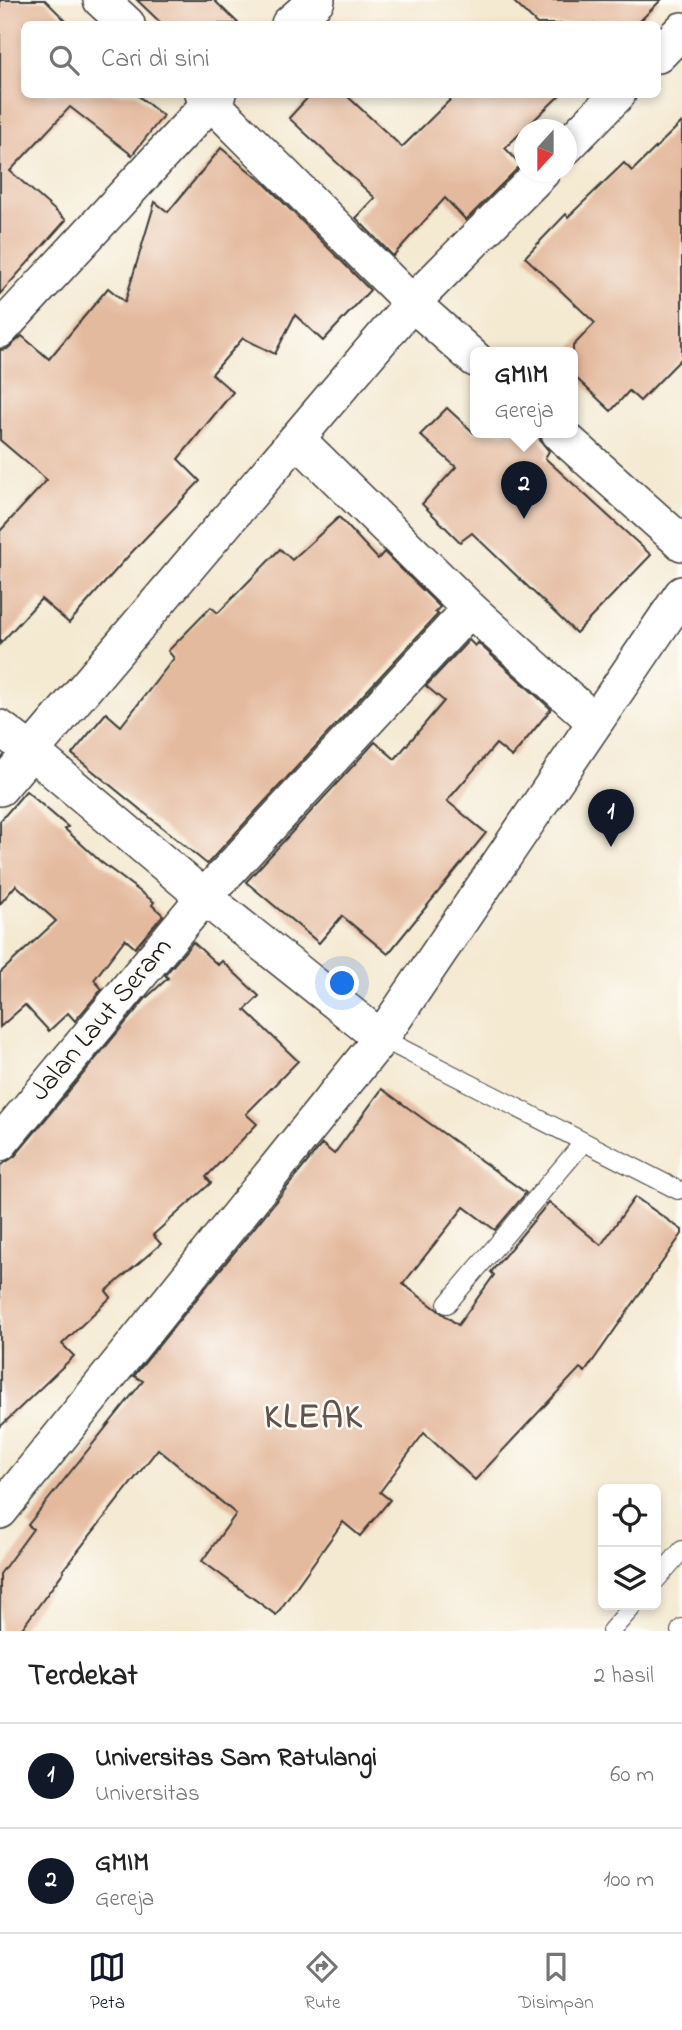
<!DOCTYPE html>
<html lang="id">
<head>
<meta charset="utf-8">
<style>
  :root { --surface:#fff; --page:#f2f2f2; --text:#222; --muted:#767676; --line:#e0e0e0; --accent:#111827 }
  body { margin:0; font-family:"Indie Flower",sans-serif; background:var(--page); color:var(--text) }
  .controls { position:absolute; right:21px; bottom:21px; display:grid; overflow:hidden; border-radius:10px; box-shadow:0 4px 10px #0003 }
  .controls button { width:63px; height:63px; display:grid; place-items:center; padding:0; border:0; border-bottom:2px solid var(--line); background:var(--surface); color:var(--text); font:35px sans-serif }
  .compass { position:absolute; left:514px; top:119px; width:63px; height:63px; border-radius:50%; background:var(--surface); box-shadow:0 4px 10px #0003; rotate:201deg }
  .you { position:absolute; left:343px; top:984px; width:24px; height:24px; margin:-18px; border:5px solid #fff; border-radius:50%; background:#1a73e8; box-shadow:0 0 0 10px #1a73e833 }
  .badge { display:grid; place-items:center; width:46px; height:46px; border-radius:50%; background:var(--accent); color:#fff; font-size:23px; font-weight:700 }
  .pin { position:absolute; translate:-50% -58px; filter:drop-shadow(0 2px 4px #0008) }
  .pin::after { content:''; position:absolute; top:37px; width:24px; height:21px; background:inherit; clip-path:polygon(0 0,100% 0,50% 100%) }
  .popup { position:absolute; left:470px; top:347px; width:108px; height:91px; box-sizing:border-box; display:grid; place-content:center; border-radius:10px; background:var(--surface); filter:drop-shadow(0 2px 5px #0005); font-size:23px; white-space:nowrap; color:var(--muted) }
  .popup b { font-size:26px; color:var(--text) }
  .popup::after { content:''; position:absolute; left:50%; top:100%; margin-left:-14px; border:14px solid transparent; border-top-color:var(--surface) }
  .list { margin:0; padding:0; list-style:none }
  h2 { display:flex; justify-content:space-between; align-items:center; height:91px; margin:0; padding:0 28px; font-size:30px }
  h2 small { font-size:23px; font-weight:400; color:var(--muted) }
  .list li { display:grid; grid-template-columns:46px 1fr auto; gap:21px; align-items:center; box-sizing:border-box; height:105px; padding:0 28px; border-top:2px solid var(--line) }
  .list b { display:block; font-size:26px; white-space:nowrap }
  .list p { margin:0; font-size:23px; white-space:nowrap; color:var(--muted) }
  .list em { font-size:23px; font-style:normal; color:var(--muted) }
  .icon { flex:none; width:38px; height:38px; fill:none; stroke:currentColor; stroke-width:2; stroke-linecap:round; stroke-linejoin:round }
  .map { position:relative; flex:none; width:682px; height:1631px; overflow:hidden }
  .search { position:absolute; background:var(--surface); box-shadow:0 4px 10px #0003; left:21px; right:21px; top:21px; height:77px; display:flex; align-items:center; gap:18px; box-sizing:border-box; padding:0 24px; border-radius:10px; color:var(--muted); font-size:26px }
  .sheet { height:301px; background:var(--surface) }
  nav { display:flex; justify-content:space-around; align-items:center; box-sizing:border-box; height:98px; border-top:2px solid var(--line); background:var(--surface); font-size:19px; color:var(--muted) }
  nav a { display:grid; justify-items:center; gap:4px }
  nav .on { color:var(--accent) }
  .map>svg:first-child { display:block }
  .building { fill:#e4ba9e }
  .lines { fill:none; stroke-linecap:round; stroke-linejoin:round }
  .service-casing { stroke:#3c3b37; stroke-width:20 }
  .minor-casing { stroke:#3c3b37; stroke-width:38 }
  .service { stroke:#fff; stroke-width:18 }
  .minor { stroke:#fff; stroke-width:35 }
  .labels { text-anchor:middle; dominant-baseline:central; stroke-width:5; stroke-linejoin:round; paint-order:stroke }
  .street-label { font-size:28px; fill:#1c1c1c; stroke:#fdfcf7 }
  .district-label { font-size:35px; font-weight:bold; letter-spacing:2px; fill:#62534a; stroke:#fdfcf7 }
</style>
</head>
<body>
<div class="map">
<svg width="682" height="1631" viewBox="0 0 682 1631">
  <rect width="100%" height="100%" fill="#fdfcf7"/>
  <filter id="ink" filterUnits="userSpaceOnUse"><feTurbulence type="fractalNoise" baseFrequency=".0143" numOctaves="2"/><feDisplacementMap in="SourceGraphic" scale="14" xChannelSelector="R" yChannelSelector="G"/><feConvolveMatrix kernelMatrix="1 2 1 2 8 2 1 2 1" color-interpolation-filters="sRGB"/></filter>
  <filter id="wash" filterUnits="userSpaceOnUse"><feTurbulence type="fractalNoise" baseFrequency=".00686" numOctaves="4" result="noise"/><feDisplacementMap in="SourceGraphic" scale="28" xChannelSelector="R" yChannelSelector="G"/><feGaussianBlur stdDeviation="1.57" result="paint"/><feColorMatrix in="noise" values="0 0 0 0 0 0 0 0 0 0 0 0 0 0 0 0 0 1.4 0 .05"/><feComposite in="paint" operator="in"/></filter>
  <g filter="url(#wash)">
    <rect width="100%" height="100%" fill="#f4e9d1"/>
    <g id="blocks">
      <!-- building -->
      <g class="building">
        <path d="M0,0H45L69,24H24V94H136L163,116L132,155L70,107L10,171L66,220L0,294Z"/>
        <path d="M137,0H214L239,24H162Z"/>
        <path d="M512,0H661L637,24H537Z"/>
        <path d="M311,94H345L402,147L456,94H561L505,148L521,165L466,220L445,198L393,256L356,218L375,198L289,118Z"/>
        <path d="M682,122V358L640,401L629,391L611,411L573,375V346L595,323L525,257L566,214L568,217L624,163L632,171Z"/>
        <path d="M221,148L265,184L370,290L323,341L295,315L275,354L243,338L212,374L233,392L178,459L200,481L131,553L69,623L41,599L0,644V531L47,480L0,440V350L7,349L22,336L49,359L108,288L125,302L155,202L168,212Z"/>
        <path d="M447,408L474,433H539L540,440L549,451L545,458L651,555L576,633L472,533L460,542L422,504L456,467L420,435Z"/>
        <path d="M339,517L378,559L384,552L440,607L435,612L438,614L207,864L72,754L106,713L121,726L174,658L168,651L211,607L218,613L280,549L292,560Z"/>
        <path d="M469,640L475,646L478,643L551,709L512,757L496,744L447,801L486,833L388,954L342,916L319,943L246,882L375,742L395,759L444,701L426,686Z"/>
        <path d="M26,791L68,827L65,829L101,862L154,902L152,905L163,915L135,948L125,939L94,980L102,989L75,1021L68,1013L49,1031L25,1005L0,1027V973L56,921L16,885L0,904V821Z"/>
        <path d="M193,942L218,965L222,961L259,996L245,1010L298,1061L246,1114L257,1124L206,1177L211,1183L153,1235L161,1244L106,1291L111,1297L62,1344L74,1356L0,1427V1166L15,1156L146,998L168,978L165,975Z"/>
        <path d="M382,1089L526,1193L495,1230L464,1207L403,1284L458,1325L494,1275L491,1272L549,1202L601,1245L635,1197L682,1230V1234L585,1372L580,1368L475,1480L424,1433L380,1492L390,1500L360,1536L343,1522L276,1615L202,1561L236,1514L158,1449L63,1570L64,1571L20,1631H0V1574L33,1529L28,1525L143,1381L134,1376L322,1144L334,1154Z"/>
      </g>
    </g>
  </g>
  <g filter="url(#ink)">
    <use href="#blocks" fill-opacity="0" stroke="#3c3b37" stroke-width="2"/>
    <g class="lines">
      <defs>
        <g id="service">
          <path d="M381,1038L678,1190"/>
          <path d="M447,1304L583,1143"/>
          <path d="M656,1580L682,1550"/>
          <path d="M611,1631L634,1605"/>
          <path d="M680,1631L682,1628"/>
        </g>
        <g id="minor">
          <path d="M101,0L127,24"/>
          <path d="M289,24L317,0"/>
          <path d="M658,55L682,30"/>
          <path d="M203,94L412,303L475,359"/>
          <path d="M566,147L618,94"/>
          <path d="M0,330L218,94"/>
          <path d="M559,433L682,543"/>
          <path d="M298,440L470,609L595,722"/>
          <path d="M0,728L32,752L204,897L381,1038"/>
          <path d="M0,788L412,303L542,172"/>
          <path d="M0,1143L204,897L470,609"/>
          <path d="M0,1511L381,1038L682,594"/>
        </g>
      </defs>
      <!-- service casing -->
      <use href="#service" class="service-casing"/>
      <!-- minor casing -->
      <use href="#minor" class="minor-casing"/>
      <!-- service -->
      <use href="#service" class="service"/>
      <!-- minor -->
      <use href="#minor" class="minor"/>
    </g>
  </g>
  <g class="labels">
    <!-- street labels -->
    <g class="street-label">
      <text transform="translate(102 1020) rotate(-50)">Jalan Laut Seram</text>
    </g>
    <!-- district labels -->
    <g class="district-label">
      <text x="314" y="1418">KLEAK</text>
    </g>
  </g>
</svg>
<div class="controls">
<button><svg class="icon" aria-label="locate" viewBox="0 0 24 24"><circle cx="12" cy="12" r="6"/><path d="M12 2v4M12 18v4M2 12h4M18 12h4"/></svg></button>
<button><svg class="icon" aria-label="layers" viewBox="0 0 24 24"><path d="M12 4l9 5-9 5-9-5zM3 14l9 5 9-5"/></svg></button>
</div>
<svg class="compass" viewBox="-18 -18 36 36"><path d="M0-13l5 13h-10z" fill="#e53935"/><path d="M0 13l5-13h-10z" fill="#767676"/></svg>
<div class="you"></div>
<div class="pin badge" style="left:611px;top:847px">1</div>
<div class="pin badge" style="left:524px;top:519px">2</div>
<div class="popup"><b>GMIM</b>Gereja</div>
<div class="search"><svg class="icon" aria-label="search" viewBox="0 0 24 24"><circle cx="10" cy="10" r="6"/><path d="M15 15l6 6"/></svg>Cari di sini</div>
</div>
<section class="sheet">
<h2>Terdekat<small>2 hasil</small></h2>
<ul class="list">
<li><span class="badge">1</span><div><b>Universitas Sam Ratulangi</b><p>Universitas</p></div><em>60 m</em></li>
<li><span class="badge">2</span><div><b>GMIM</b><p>Gereja</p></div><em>100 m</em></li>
</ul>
</section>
<nav>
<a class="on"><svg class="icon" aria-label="map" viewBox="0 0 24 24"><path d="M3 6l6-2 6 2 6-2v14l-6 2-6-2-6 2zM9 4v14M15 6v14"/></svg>Peta</a>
<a><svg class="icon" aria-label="directions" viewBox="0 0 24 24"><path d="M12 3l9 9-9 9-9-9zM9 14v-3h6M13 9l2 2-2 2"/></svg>Rute</a>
<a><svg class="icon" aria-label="saved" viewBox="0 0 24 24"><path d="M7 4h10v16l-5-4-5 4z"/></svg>Disimpan</a>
</nav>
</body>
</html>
